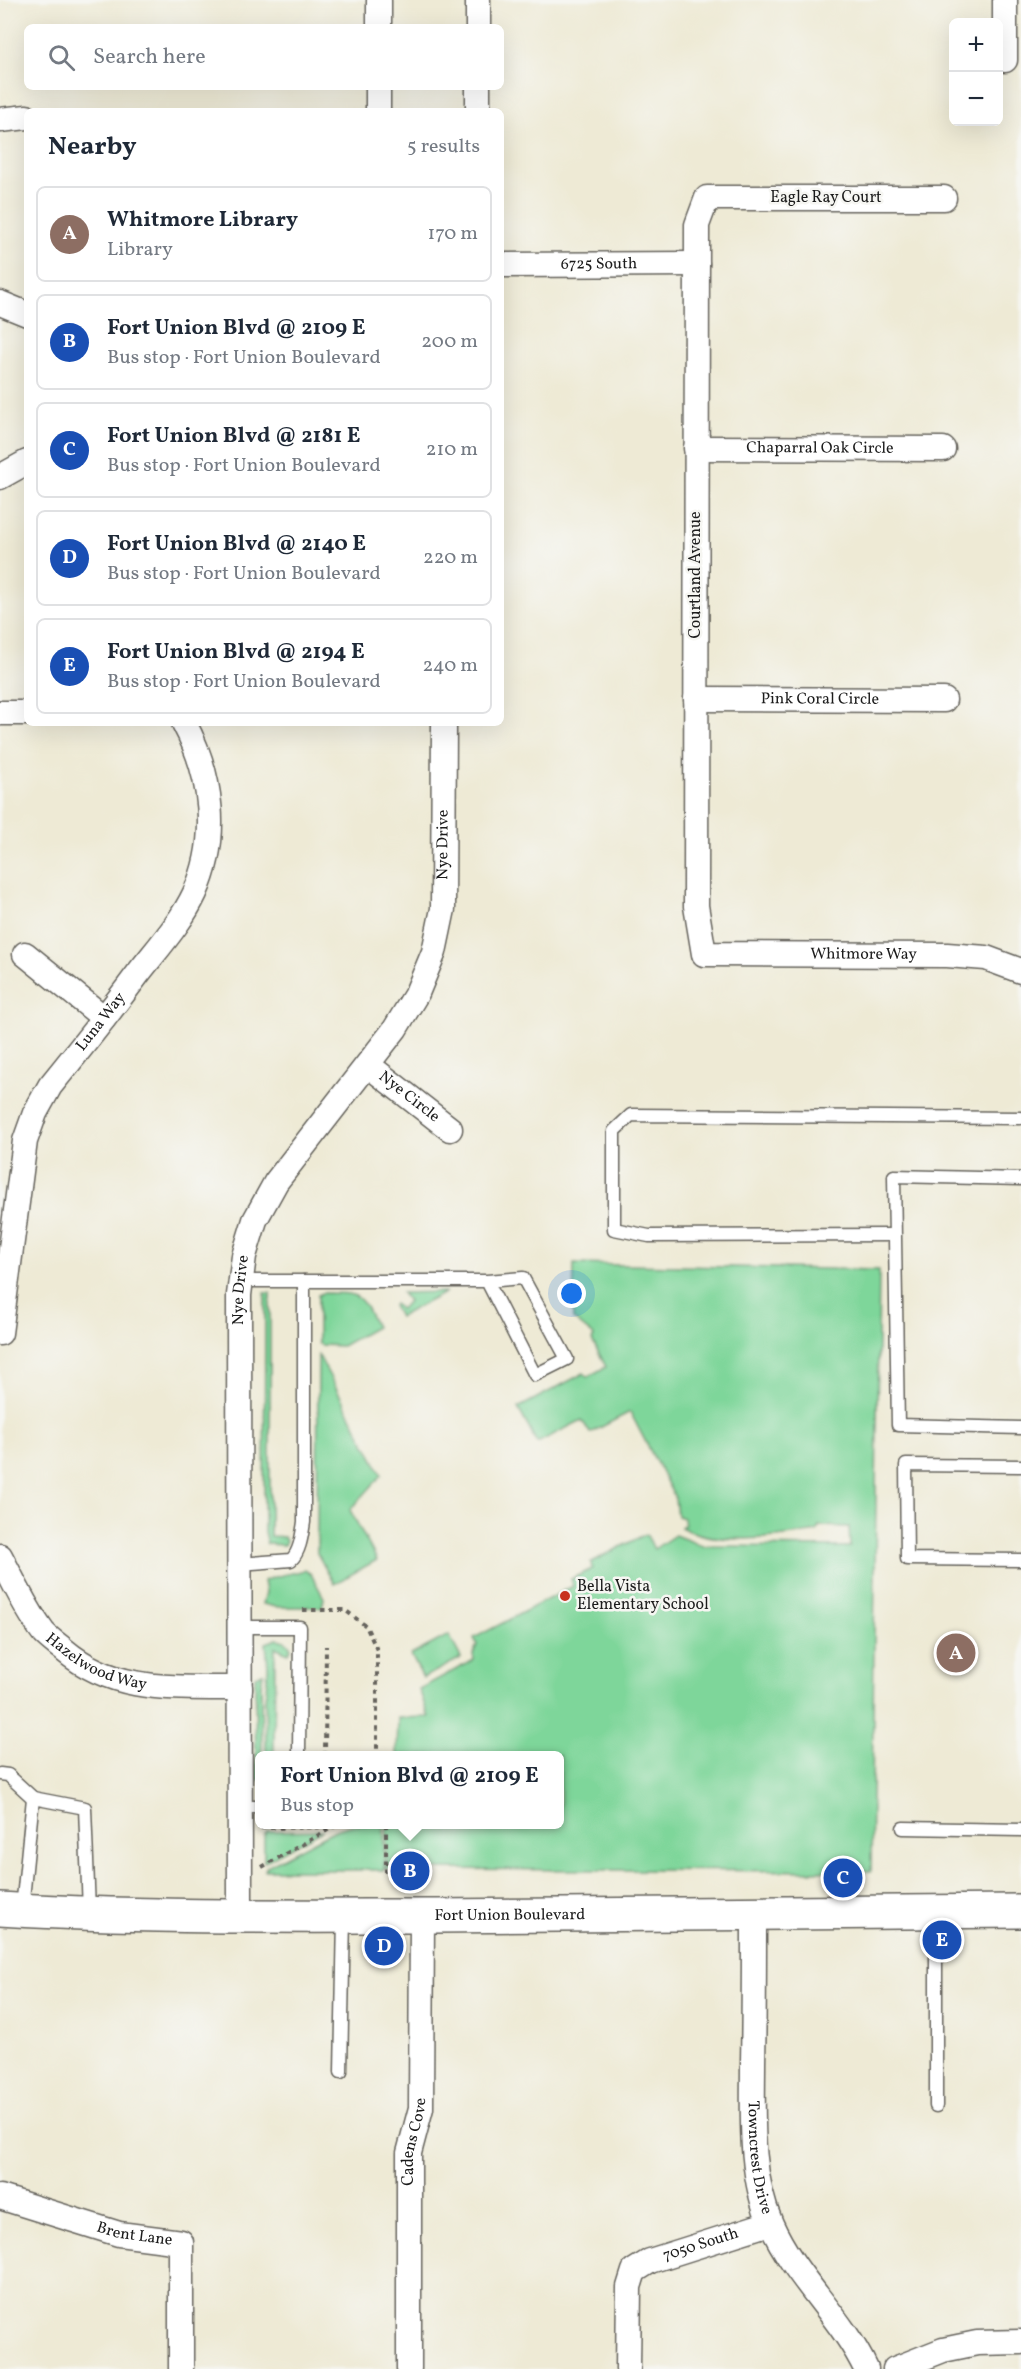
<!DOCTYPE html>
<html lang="en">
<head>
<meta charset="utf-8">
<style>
  :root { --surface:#fff; --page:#f2f2f3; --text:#1f2937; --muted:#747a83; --line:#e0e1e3; --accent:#2563eb }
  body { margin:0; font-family:Vollkorn,serif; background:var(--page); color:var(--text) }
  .controls { position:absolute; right:18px; top:18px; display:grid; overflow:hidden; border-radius:9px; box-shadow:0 6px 24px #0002 }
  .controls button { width:54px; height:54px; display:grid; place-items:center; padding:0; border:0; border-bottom:2px solid var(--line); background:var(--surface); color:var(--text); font:30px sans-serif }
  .you { position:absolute; left:572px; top:1294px; width:21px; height:21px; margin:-15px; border:4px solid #fff; border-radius:50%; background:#1a73e8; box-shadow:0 0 0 9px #1a73e833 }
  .badge { display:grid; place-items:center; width:39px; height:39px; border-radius:50%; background:var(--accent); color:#fff; font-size:20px; font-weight:700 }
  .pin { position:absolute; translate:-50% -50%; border:3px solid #fff; box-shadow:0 2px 6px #0006 }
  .popup { position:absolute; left:255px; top:1751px; width:309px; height:78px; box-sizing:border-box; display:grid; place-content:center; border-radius:9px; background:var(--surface); filter:drop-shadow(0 2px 4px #0005); font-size:20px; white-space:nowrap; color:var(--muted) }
  .popup b { font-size:22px; color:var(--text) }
  .popup::after { content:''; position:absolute; left:50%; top:100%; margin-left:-12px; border:12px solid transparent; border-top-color:var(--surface) }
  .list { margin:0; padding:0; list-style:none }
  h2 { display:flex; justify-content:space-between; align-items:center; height:78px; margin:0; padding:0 24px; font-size:26px }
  h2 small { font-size:20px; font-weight:400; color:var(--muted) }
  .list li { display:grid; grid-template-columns:39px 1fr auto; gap:18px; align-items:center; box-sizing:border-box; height:96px; margin:0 12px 12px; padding:0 12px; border:2px solid var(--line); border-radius:9px }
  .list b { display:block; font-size:22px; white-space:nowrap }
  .list p { margin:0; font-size:20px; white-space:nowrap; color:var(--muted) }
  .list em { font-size:20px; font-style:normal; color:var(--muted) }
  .icon { flex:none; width:33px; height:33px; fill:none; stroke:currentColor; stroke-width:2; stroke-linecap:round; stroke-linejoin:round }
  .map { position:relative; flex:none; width:1021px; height:2369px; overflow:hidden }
  .search { position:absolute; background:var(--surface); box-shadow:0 6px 24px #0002; left:24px; top:24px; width:480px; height:66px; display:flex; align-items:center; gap:15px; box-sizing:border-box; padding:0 21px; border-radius:9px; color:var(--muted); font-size:22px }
  .panel { position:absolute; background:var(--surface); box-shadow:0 6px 24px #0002; left:24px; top:108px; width:480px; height:618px; border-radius:9px }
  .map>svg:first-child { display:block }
  .green { fill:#7ed69a; stroke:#4d795b; stroke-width:1.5 }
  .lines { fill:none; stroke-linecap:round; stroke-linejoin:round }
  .lane-casing { stroke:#66645d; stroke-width:15 }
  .street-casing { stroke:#66645d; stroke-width:27 }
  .secondary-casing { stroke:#66645d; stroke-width:36 }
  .path { stroke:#66645d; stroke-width:4; stroke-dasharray:4.5 4.5; stroke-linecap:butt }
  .lane { stroke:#fff; stroke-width:12 }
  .street { stroke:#fff; stroke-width:24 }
  .secondary { stroke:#fff; stroke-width:33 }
  .poi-dot { fill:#c8321e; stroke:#f6f6f2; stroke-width:2 }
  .labels { text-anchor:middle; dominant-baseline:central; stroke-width:5; stroke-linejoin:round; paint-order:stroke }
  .street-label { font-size:16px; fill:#1c1c1c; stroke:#f6f6f2 }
  .poi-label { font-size:16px; fill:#1c1c1c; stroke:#f6f6f2; text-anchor:start }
</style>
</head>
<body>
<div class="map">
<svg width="1021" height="2369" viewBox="0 0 1021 2369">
  <rect width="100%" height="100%" fill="#f6f6f2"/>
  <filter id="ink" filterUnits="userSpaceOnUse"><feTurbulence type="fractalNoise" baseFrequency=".0167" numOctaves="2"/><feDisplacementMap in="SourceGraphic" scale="12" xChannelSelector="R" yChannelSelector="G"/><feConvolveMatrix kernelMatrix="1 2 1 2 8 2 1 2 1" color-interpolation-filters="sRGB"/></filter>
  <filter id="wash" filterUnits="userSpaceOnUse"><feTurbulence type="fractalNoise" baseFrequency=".008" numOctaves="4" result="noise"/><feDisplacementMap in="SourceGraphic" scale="24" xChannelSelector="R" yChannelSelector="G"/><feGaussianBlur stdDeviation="1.35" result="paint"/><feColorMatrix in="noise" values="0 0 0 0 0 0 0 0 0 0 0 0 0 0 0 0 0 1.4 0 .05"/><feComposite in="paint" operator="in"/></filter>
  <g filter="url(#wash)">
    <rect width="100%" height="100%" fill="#eeead5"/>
    <!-- green -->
    <g class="green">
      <path d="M574,1264L879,1270L871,1871L386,1869L387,1825L560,1824V1756L397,1755L398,1718L429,1717L419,1689L474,1660L473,1654L477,1645L474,1638L573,1586L571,1579L592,1569L591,1562L646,1534L654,1549L675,1535L703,1546L850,1547L849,1527L819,1526L817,1531C781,1538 714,1546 681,1527L685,1524L683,1518L677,1516L675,1498L630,1412L590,1433L582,1420L537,1443L518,1408L584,1373L587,1377L606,1367L592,1340L594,1336L573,1319Z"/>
      <path d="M446,1292L399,1317L393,1306L394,1304L401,1309L408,1301L402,1293Z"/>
      <path d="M265,1293H270V1536L284,1537L286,1542L285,1545L267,1544L264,1532Z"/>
      <path d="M323,1293C361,1293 360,1294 376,1327L342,1346L321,1345L318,1343V1295Z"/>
      <path d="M318,1354L382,1475L350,1510L377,1560L334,1584L317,1553Z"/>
      <path d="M305,1570L311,1574L324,1598L322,1607H276L263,1604L266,1592L264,1581C271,1576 295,1573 305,1570Z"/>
      <path d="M449,1635L461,1658L423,1678L411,1655Z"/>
      <path d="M277,1639C285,1640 289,1642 291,1649L288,1653L275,1647L274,1755H266L265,1700L268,1668L266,1643Z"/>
      <path d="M263,1673L261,1686L262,1755L260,1756V1780H256L255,1676Z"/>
      <path d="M352,1825H384V1870H265L267,1866L335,1830Z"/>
      <path d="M323,1830L264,1862V1835L268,1831Z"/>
    </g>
  </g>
  <g filter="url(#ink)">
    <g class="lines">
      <defs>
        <g id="lane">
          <path d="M1021,1179L894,1176L898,1425L1021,1428"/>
          <path d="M894,1235L649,1236L614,1229V1131L631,1115L1021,1118"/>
          <path d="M240,1281H487L523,1278L567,1359L535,1375L487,1281"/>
          <path d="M1021,1466L906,1465L907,1559L1021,1560"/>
          <path d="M239,1564L291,1560C300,1552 302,1535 304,1522V1281"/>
          <path d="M239,1627H300L299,1756"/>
          <path d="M0,1774L8,1775L33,1798"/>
          <path d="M240,1807H260"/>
          <path d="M903,1828L1021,1830"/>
          <path d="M22,1909L33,1798L85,1808L89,1911"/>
          <path d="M936,1914V2106"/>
          <path d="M341,2072L344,1917"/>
        </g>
        <g id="street">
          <path d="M478,0V27"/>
          <path d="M1005,0V60"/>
          <path d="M379,27V0"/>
          <path d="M378,87V111"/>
          <path d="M478,87V111"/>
          <path d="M0,120L27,117"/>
          <path id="s1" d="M944,198H707L697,225L696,906L704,954L947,955L986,958L1021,971"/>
          <path id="s2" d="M501,265L697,264"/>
          <path d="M0,303L27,314"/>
          <path id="s3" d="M696,448L943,449"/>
          <path d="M0,477L27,462"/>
          <path id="s4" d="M696,699L944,700"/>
          <path d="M0,713H27"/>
          <path d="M25,954L104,1018"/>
          <path id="s5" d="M368,1065L450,1129"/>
          <path id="s6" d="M0,1333L25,1141L35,1113L50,1086C80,1049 109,1013 137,975C157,949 181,923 195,893C220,838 212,775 184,723"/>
          <path id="s7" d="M0,1556C14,1582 25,1608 43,1632C49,1639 57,1644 64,1650C116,1694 176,1687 240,1688"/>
          <path id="s8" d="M754,1915C754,1964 754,2013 753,2062C753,2115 749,2174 771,2224C795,2278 841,2316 866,2369"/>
          <path id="s9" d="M240,1916L239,1295L244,1256L255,1220L276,1182L395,1029L417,993L434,952L443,909L444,723"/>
          <path id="s10" d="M0,2197L119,2234L181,2242V2369"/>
          <path id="s11" d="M409,2369V2153L421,2108L422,1916"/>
          <path id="s12" d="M628,2369L629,2287L634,2271L650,2261L770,2223"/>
          <path d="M895,2369L943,2350L977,2343L1021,2342"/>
        </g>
        <g id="secondary">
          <path id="s13" d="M0,1909C145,1918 291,1916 436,1916C631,1915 826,1914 1021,1911"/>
        </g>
      </defs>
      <!-- lane casing -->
      <use href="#lane" class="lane-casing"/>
      <!-- street casing -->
      <use href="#street" class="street-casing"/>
      <!-- secondary casing -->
      <use href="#secondary" class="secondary-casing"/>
      <!-- path -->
      <g class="path">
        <path d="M303,1610H345L366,1626L377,1650V1756"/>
        <path d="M325,1756L326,1646"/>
        <path d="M261,1828L333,1827L341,1824"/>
        <path d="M262,1867L333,1827"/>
        <path d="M386,1873V1824"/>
      </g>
      <!-- lane -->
      <use href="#lane" class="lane"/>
      <!-- street -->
      <use href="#street" class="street"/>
      <!-- secondary -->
      <use href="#secondary" class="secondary"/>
    </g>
  </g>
  <!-- markers -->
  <circle class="poi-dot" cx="565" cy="1596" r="6"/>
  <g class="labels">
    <!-- street labels -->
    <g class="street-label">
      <text x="826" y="198">Eagle Ray Court</text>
      <text stroke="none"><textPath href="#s2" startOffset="98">6725 South</textPath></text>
      <text stroke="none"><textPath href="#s3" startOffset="124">Chaparral Oak Circle</textPath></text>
      <text transform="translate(696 575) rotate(-90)">Courtland Avenue</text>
      <text stroke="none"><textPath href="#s4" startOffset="124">Pink Coral Circle</textPath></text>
      <text stroke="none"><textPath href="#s9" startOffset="1130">Nye Drive</textPath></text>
      <text stroke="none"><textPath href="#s1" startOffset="1155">Whitmore Way</textPath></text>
      <text stroke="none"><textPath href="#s6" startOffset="336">Luna Way</textPath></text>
      <text stroke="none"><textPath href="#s5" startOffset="52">Nye Circle</textPath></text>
      <text stroke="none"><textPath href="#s9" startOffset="626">Nye Drive</textPath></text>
      <text stroke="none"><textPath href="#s7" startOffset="150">Hazelwood Way</textPath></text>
      <text stroke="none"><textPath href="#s13" startOffset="510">Fort Union Boulevard</textPath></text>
      <text stroke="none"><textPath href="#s11" startOffset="228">Cadens Cove</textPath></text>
      <text stroke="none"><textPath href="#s8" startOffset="243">Towncrest Drive</textPath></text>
      <text stroke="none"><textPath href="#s10" startOffset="140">Brent Lane</textPath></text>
      <text stroke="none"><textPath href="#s12" startOffset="171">7050 South</textPath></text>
    </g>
    <!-- poi labels -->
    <g class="poi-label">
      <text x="577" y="1587">Bella Vista<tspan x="577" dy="18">Elementary School</tspan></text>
    </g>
  </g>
</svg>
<div class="controls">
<button>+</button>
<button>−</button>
</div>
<div class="you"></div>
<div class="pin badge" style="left:956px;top:1653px;background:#8d6e63">A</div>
<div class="pin badge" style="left:410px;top:1871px;background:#1a4fb4">B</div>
<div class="popup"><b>Fort Union Blvd @ 2109 E</b>Bus stop</div>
<div class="pin badge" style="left:843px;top:1878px;background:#1a4fb4">C</div>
<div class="pin badge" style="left:384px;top:1946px;background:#1a4fb4">D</div>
<div class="pin badge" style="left:942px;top:1940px;background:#1a4fb4">E</div>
<div class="search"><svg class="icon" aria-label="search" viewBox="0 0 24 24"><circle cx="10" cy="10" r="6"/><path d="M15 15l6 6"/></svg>Search here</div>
<section class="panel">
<h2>Nearby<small>5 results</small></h2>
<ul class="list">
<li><span class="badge" style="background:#8d6e63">A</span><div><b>Whitmore Library</b><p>Library</p></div><em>170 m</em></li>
<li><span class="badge" style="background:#1a4fb4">B</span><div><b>Fort Union Blvd @ 2109 E</b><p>Bus stop · Fort Union Boulevard</p></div><em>200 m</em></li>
<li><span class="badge" style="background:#1a4fb4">C</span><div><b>Fort Union Blvd @ 2181 E</b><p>Bus stop · Fort Union Boulevard</p></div><em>210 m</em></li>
<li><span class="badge" style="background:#1a4fb4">D</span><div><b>Fort Union Blvd @ 2140 E</b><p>Bus stop · Fort Union Boulevard</p></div><em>220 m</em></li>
<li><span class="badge" style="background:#1a4fb4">E</span><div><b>Fort Union Blvd @ 2194 E</b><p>Bus stop · Fort Union Boulevard</p></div><em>240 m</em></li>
</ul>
</section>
</div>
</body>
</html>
